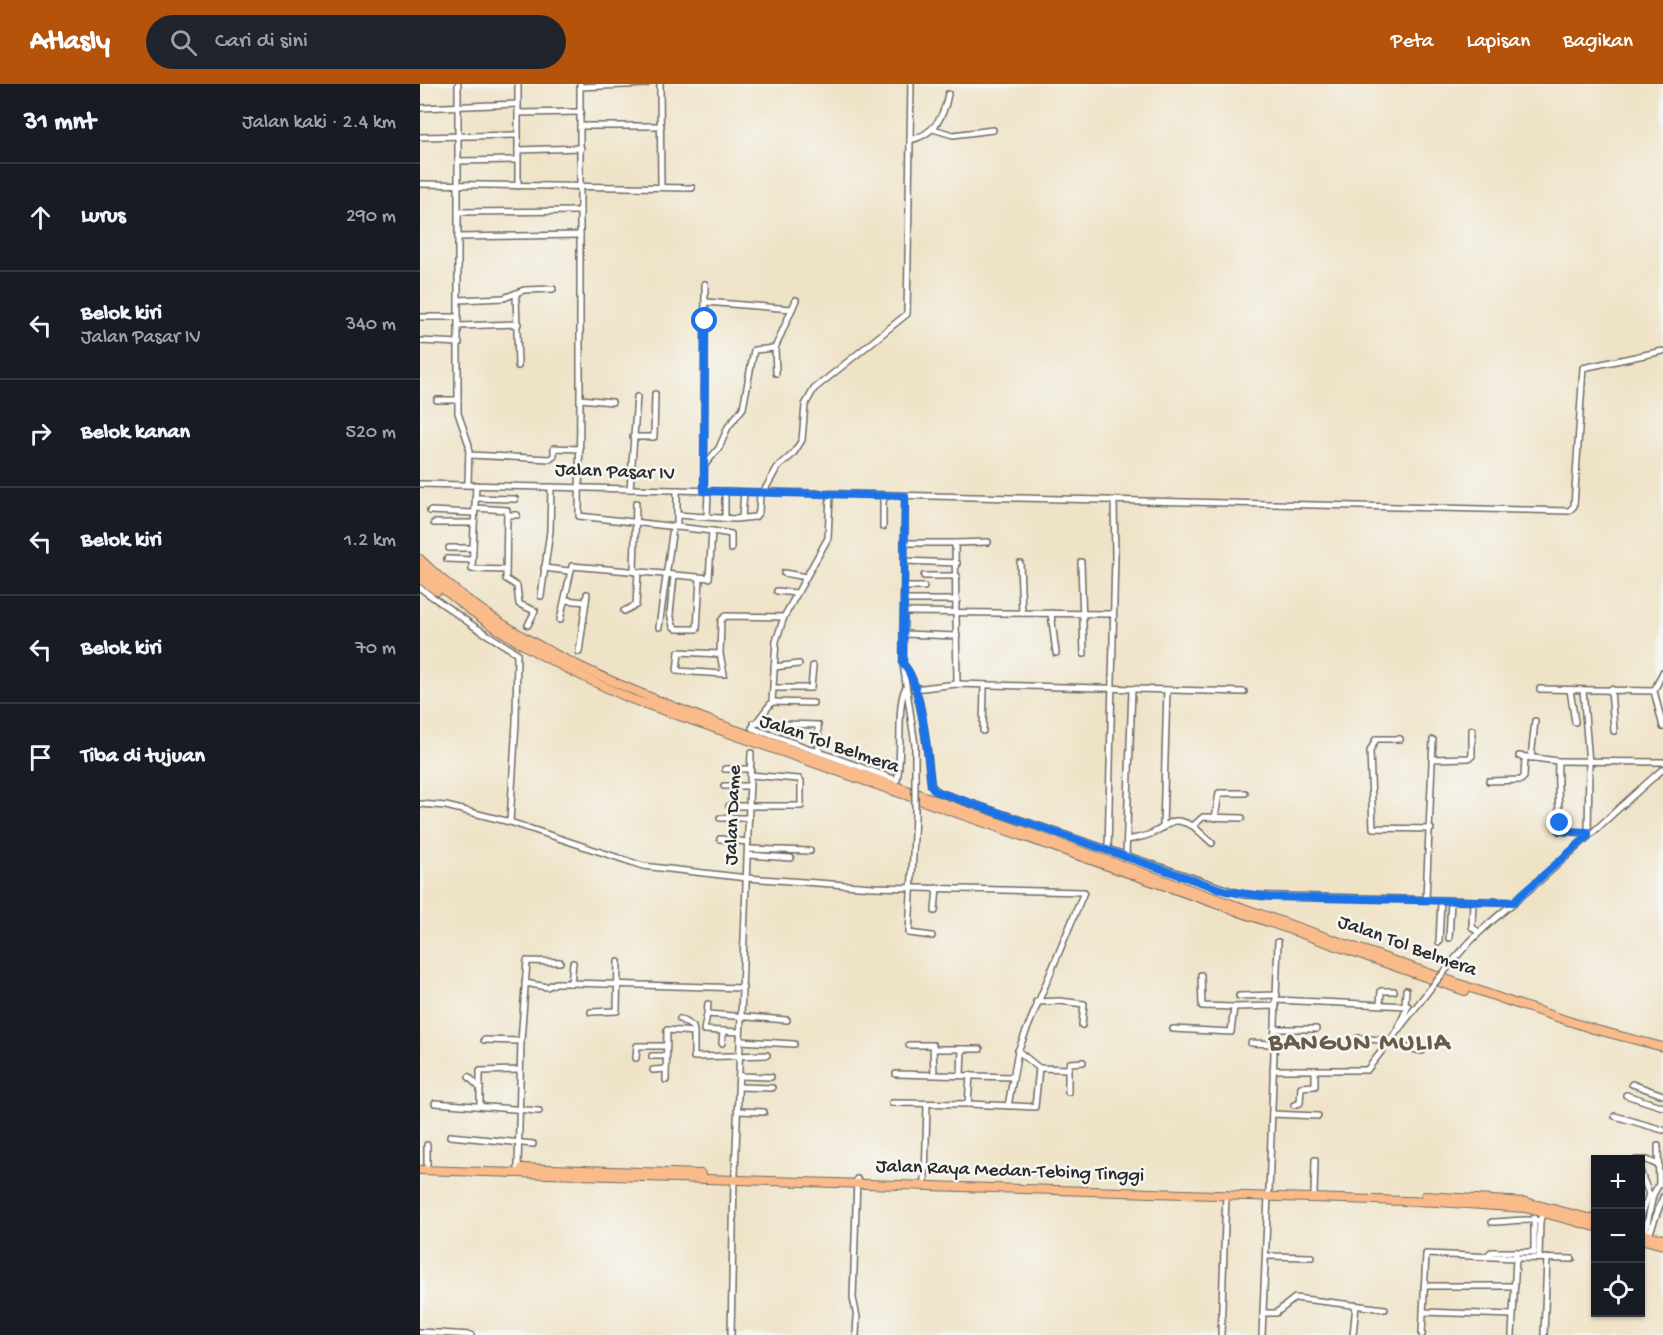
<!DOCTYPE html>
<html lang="id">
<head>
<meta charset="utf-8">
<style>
  :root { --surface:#171b24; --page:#20242c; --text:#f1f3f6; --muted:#9ea1a6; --line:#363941; --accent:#b45309 }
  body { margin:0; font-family:"Gochi Hand",sans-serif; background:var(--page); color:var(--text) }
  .controls { position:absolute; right:18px; bottom:18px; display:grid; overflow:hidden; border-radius:0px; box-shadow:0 2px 4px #0004 }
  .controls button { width:54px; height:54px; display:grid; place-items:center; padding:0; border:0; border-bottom:2px solid var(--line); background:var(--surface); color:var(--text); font:30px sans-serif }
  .stop { position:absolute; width:18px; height:18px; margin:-14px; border:4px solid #1a73e8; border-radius:50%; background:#fff }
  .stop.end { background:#1a73e8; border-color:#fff; box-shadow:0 2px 6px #0008 }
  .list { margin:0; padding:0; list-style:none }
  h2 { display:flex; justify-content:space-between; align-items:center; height:78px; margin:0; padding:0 24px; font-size:26px }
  h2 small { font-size:20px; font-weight:400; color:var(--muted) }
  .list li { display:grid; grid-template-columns:39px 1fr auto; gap:18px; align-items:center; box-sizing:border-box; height:108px; padding:0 24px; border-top:2px solid var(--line) }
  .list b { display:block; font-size:22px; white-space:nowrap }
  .list p { margin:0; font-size:20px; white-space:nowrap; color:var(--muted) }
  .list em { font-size:20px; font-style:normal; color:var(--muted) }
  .icon { flex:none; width:33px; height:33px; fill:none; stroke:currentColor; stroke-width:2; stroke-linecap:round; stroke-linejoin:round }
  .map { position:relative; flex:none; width:1243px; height:1251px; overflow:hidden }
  header { display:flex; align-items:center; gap:36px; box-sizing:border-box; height:84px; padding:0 30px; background:var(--accent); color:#fff }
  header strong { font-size:28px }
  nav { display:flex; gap:33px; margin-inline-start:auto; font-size:21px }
  .search { width:420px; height:54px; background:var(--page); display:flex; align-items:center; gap:15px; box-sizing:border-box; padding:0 21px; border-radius:33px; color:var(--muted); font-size:22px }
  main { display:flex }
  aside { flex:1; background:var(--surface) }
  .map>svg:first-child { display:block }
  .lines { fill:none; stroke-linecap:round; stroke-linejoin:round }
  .minor-casing { stroke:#706b62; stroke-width:8 }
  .highway-casing { stroke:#706b62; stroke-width:10 }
  .minor { stroke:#fff; stroke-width:5 }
  .highway { stroke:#fabb8b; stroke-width:8 }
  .minor-bridge-casing { stroke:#706b62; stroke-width:8; stroke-linecap:butt }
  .minor-bridge { stroke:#fff; stroke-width:5 }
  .route { stroke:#1a73e8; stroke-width:8 }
  .labels { text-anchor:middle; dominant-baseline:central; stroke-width:5; stroke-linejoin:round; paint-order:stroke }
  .street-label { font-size:20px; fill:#2b2b2b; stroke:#f6f6f2 }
  .district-label { font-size:26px; font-weight:bold; letter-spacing:1.5px; fill:#695b47; stroke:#f6f6f2 }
</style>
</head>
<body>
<header>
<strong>Atlasly</strong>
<div class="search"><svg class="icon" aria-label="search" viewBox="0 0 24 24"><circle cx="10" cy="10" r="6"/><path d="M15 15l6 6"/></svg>Cari di sini</div>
<nav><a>Peta</a><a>Lapisan</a><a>Bagikan</a></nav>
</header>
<main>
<aside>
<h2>31 mnt<small>Jalan kaki · 2.4 km</small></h2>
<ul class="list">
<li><svg class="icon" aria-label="ahead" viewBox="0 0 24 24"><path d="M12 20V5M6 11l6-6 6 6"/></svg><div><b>Lurus</b></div><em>290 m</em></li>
<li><svg class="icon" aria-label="left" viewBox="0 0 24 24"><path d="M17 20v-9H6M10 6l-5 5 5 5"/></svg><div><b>Belok kiri</b><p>Jalan Pasar IV</p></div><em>340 m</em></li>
<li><svg class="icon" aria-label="right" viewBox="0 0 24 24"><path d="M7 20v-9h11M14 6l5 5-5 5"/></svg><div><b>Belok kanan</b></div><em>520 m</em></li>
<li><svg class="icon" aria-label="left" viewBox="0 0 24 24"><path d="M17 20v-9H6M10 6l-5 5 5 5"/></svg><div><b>Belok kiri</b></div><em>1.2 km</em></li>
<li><svg class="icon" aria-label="left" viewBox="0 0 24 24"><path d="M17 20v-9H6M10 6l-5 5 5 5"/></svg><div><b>Belok kiri</b></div><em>70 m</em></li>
<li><svg class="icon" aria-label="arrive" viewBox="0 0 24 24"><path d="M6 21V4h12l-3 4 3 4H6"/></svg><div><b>Tiba di tujuan</b></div></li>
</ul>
</aside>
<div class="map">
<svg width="1243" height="1251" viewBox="0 0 1243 1251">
  <rect width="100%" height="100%" fill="#f6f6f2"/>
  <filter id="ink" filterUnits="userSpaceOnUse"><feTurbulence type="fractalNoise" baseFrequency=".0167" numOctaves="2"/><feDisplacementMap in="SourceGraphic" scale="12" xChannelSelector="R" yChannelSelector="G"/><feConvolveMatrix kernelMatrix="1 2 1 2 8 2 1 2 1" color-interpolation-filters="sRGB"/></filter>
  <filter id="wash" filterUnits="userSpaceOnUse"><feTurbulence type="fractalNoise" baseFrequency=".008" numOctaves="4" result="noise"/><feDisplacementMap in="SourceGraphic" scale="24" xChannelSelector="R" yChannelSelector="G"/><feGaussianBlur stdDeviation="1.35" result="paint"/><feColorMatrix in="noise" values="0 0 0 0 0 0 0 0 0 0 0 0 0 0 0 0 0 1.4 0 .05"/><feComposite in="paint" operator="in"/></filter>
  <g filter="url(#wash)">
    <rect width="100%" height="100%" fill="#efe3c7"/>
  </g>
  <g filter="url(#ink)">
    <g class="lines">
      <defs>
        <g id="minor">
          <path d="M38,0V329L49,361L48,400"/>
          <path d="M160,0V315L192,318"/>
          <path d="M240,0L241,103"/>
          <path d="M160,3L226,0"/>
          <path d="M0,24L98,20"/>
          <path d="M98,29L161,28"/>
          <path d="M161,42H241"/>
          <path d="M513,45L533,51L573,46"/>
          <path d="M0,53L98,51"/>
          <path d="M490,56C514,51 524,33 528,10"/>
          <path d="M98,66L161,64"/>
          <path d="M38,77L97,76"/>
          <path d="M0,100L272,104"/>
          <path d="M98,102V0"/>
          <path d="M38,128L160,127"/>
          <path d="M38,153L160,151"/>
          <path d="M96,210L98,282"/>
          <path d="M38,216L84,214L104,206L133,205"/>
          <path d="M286,218L372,225"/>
          <path d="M0,233H38"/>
          <path d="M39,242L98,240"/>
          <path d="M0,257L39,259"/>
          <path d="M356,289L355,264L376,216"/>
          <path d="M160,315L159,432L257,443"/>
          <path d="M17,316H38"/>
          <path d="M213,353H234L235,310"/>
          <path d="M49,371L130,375L134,372V364L160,365"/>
          <path d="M284,382L299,364L308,343L323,324L334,266L355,264"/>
          <path d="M0,400L1149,427L1154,422L1163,284L1243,267"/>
          <path d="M56,401L52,485L86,486"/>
          <path d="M210,405L217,313"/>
          <path d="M284,407L285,200"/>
          <path d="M343,409L357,384L373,370L382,356L385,321L394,305L487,230L491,0"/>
          <path d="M485,412L483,580L495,661V693"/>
          <path d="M55,414L95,415"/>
          <path d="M55,424L87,426L86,495L97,502L99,520L115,527L108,541"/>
          <path d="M10,427L54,429"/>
          <path d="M88,431H97"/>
          <path d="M257,431L315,435L335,433L339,428L340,409"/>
          <path d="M287,433L288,407"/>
          <path d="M305,434V408"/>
          <path d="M322,434L324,408"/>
          <path d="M14,439H54"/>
          <path d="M463,443V417L466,412"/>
          <path d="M292,447L311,450V465"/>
          <path d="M484,459H535L537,600"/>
          <path d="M535,459L568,458"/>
          <path d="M29,464H53"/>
          <path d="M27,475L52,476"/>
          <path d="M484,477L537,479"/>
          <path d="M661,478L664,570"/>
          <path d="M600,479L602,529"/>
          <path d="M124,484L149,487"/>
          <path d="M214,488L216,419"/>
          <path d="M364,489L386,493"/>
          <path d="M254,492L250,529L253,542L257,545H277L280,494"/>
          <path d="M504,492H537"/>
          <path d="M484,503H504"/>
          <path d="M0,504L55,543L97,569L96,638L90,738"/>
          <path d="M357,507L376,509"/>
          <path d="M121,512L130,447L131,403"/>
          <path d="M145,516L166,518"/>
          <path d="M484,516H537"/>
          <path d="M204,527L216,521L218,488"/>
          <path d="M484,528L693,530"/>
          <path d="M631,529L636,569"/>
          <path d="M364,533L356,557L352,618L332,644L477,696C483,670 476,625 485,605"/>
          <path d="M140,536L152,482L289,494L292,447L257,443V406"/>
          <path d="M239,543L253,443"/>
          <path d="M483,550L537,552"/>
          <path d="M159,568L167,510"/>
          <path d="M300,570L304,590L257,587L259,568L300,570L301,537L305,532L364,533L408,454L410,411"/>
          <path d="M483,580C502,598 508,674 511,701L518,708L824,811L1093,818"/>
          <path d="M354,583L379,580"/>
          <path d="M1243,588L1234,607L1243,643"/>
          <path d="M355,604H391L393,582"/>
          <path d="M494,605L537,600L824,608"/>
          <path d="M1120,605L1234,607"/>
          <path d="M1191,605L1194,647"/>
          <path d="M1150,606L1155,638"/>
          <path d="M1163,606L1169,679L1168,752"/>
          <path d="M352,618L393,619"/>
          <path d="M334,639L398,641L399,667"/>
          <path d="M563,647L564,602"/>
          <path d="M980,655H956L950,667L953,744L1011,745"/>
          <path d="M1099,672L1138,677C1137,701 1139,723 1140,747L1168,749"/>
          <path d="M1111,674L1115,637"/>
          <path d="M1013,675L1049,674L1052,672V646"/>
          <path d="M1138,677L1243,678"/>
          <path d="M305,685H331"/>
          <path d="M1069,697L1101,696L1104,693L1105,673"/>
          <path d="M304,702H330"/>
          <path d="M0,720L26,722L90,738L223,782L327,794L453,803L664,808L598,967L588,1022"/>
          <path d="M309,722H381V697L379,695L330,691"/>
          <path d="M495,732L489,849L512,852"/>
          <path d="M300,734H329"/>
          <path d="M795,734L799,709H825"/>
          <path d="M773,742L792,759"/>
          <path d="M743,744L747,606"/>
          <path d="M300,755L328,758"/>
          <path d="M708,756C716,754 725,753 733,749C752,740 750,731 773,742L783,733L822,734"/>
          <path d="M328,765L390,767"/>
          <path d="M688,766L695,472L694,417"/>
          <path d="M328,771L371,774"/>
          <path d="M706,772L712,605"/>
          <path d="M1006,815L1013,656"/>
          <path d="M1053,817L1052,843L1058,848"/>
          <path d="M515,827L517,804"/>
          <path d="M1029,854L1031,817"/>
          <path d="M1019,858L1021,817"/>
          <path d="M1030,881C1055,848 1086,826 1117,799C1159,762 1200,722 1243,685"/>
          <path d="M781,891L782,922L814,923"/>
          <path d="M105,899L127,903L136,899H151L323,904"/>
          <path d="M151,899L153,879"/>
          <path d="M819,912L857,911"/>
          <path d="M856,916L988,922L979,942"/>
          <path d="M616,918L640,917L664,920L662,941"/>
          <path d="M960,920L961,907H974"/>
          <path d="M985,922L986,906"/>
          <path d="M171,928L197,927L198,878"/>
          <path d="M287,930L288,920"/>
          <path d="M260,935L273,943L274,948"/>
          <path d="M753,945L811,948L814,923L856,922"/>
          <path d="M855,945H896"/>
          <path d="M320,948L284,946L287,930L367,936"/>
          <path d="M938,954L971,957"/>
          <path d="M64,956L101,957"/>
          <path d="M320,957L374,960"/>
          <path d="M302,959L303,947"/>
          <path d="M831,959L854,960"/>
          <path d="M969,960L1002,967"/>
          <path d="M489,961H513L514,990"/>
          <path d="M515,965H560"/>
          <path d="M232,972H246"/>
          <path d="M216,974L217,962H246"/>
          <path d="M619,984L648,985L650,979L663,978"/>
          <path d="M233,986L246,985"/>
          <path d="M853,986H947L1010,905"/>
          <path d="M476,990L593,993"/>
          <path d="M541,991L542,965"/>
          <path d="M319,992L351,993"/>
          <path d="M49,993L60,1004"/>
          <path d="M246,996L247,946L274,948V973L347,971"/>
          <path d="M1212,1000L1243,1011"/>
          <path d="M319,1003L352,1004"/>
          <path d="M648,1008V985"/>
          <path d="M1206,1011L1243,1023"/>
          <path d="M15,1019L119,1027"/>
          <path d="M472,1019L548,1020L550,991"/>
          <path d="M548,1020L615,1023L619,984L598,967"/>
          <path d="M60,1021V987L100,986"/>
          <path d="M874,1021L880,1019L881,1003L895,1002V986"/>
          <path d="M318,1027L344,1028"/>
          <path d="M852,1030L898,1032"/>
          <path d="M1195,1032L1243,1046"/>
          <path d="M30,1052L113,1060"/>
          <path d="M7,1061V1081"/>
          <path d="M1216,1076H1227L1238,1081"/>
          <path d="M98,1084L101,957L107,877L140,878"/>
          <path d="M1220,1087L1229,1110L1220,1135"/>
          <path d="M315,1091L331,669"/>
          <path d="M505,1098L507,1020"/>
          <path d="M849,1108L858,858"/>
          <path d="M894,1110L895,1076"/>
          <path d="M1229,1110L1233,1111L1239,1100L1238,1062"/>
          <path d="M1072,1138C1086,1138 1110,1134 1120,1137"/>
          <path d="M1225,1150L1233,1111"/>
          <path d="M1229,1151L1243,1113"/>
          <path d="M1096,1168V1174L1152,1175"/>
          <path d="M1114,1169V1134"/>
          <path d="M847,1172L892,1173"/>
          <path d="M1066,1173L1071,1168H1114"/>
          <path d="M1119,1174L1120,1137L1123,1128"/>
          <path d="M1004,1202H1095"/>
          <path d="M1003,1228L1093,1231"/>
          <path d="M844,1229H856L875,1214L965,1225"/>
          <path d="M0,1248L51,1251"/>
          <path d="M311,1251L314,1096"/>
          <path d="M436,1251L437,1233L433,1214L437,1095"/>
          <path d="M801,1251L806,1110"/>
          <path d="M842,1251L848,1111"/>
          <path d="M933,1251L936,1221"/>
          <path d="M1002,1251L1006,1170L1096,1174L1092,1251"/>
          <path d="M1124,1251L1127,1174"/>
        </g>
        <g id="highway">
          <path d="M0,475C83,556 189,598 296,639L1094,919L1173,945L1243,963"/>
          <path d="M0,485C67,546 129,578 211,615L1045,907"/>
          <path d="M0,495L17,507"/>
          <path d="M102,1084L281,1090"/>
          <path d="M0,1086L1018,1118L1105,1124L1176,1143"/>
          <path d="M1005,1112L1106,1118L1176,1136"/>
          <path d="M1220,1149L1243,1155"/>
          <path d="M1220,1155L1243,1161"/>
        </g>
      </defs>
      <!-- minor casing -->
      <use href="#minor" class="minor-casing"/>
      <!-- highway casing -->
      <use href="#highway" class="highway-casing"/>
      <!-- minor -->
      <use href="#minor" class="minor"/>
      <!-- highway -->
      <use href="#highway" class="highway"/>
      <defs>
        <g id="minor-bridge">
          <path d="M495,732V693"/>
          <path d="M1010,905L1030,881"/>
        </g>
      </defs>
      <!-- minor-bridge casing -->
      <use href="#minor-bridge" class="minor-bridge-casing"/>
      <!-- minor-bridge -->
      <use href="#minor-bridge" class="minor-bridge"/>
    </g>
  </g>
  <g class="lines" filter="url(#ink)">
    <!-- route -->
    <path class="route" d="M285,237L284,407L485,412L483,580C502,598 508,674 511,701L515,707L806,807L849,813L1093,818L1168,752V748L1140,747V739"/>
  </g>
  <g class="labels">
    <!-- street labels -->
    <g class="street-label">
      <text transform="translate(195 389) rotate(2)">Jalan Pasar IV</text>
      <text transform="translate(409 661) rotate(19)">Jalan Tol Belmera</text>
      <text transform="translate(314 731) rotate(-88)">Jalan Dame</text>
      <text transform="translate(987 863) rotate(20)">Jalan Tol Belmera</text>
      <text transform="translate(590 1088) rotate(2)">Jalan Raya Medan-Tebing Tinggi</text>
    </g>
    <!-- district labels -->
    <g class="district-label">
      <text x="940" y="960">BANGUN MULIA</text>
    </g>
  </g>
</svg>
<div class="controls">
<button>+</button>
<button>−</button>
<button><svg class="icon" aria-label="locate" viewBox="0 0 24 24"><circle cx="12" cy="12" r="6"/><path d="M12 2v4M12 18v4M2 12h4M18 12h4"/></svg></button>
</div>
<div class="stop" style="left:285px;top:237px"></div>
<div class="stop end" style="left:1140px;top:739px"></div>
</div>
</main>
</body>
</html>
